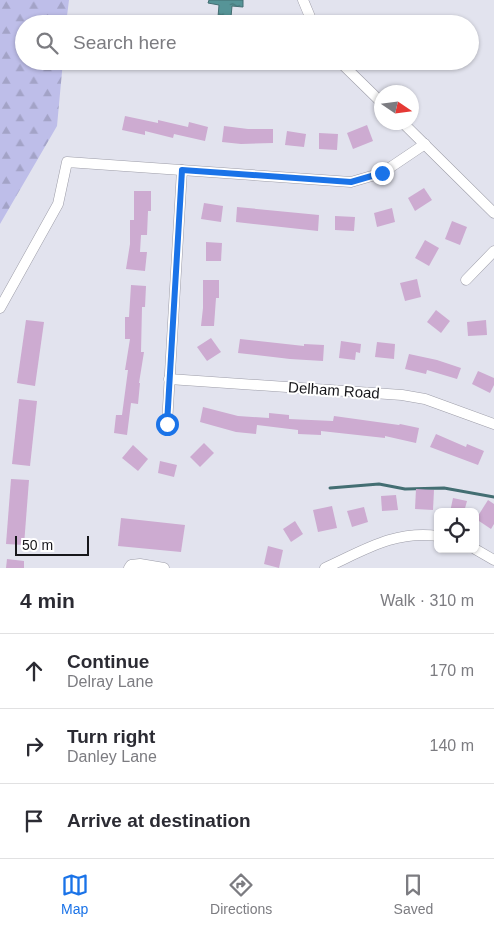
<!DOCTYPE html>
<html lang="en">
<head>
<meta charset="utf-8">
<style>
  :root { --surface:#fff; --page:#f2f2f3; --text:#2b2b33; --muted:#7c7c81; --line:#e1e1e2; --accent:#1a73e8 }
  body { margin:0; font-family:Helvetica,sans-serif; background:var(--page); color:var(--text) }
  .controls { position:absolute; right:15px; bottom:15px; display:grid; overflow:hidden; border-radius:8px; box-shadow:0 1px 4px #0004 }
  .controls button { width:45px; height:45px; display:grid; place-items:center; padding:0; border:0; border-bottom:1px solid var(--line); background:var(--surface); color:var(--text); font:25px sans-serif }
  .compass { position:absolute; left:374px; top:85px; width:45px; height:45px; border-radius:50%; background:var(--surface); box-shadow:0 1px 4px #0004; rotate:103deg }
  .scale { position:absolute; left:15px; bottom:12px; width:74px; box-sizing:border-box; padding-left:5px; border:2px solid #17171b; border-top:0; font-size:14px; line-height:18px; white-space:nowrap; color:#17171b; -webkit-text-stroke:4px #fff; paint-order:stroke }
  .stop { position:absolute; width:15px; height:15px; margin:-11px; border:4px solid #1a73e8; border-radius:50%; background:#fff }
  .stop.end { background:#1a73e8; border-color:#fff; box-shadow:0 1px 5px #0008 }
  .list { margin:0; padding:0; list-style:none }
  h2 { display:flex; justify-content:space-between; align-items:center; height:65px; margin:0; padding:0 20px; font-size:21px }
  h2 small { font-size:16px; font-weight:400; color:var(--muted) }
  .list li { display:grid; grid-template-columns:32px 1fr auto; gap:15px; align-items:center; box-sizing:border-box; height:75px; padding:0 20px; border-top:1px solid var(--line) }
  .list b { display:block; font-size:19px; white-space:nowrap }
  .list p { margin:0; font-size:16px; white-space:nowrap; color:var(--muted) }
  .list em { font-size:16px; font-style:normal; color:var(--muted) }
  .icon { flex:none; width:28px; height:28px; fill:none; stroke:currentColor; stroke-width:2; stroke-linecap:round; stroke-linejoin:round }
  .map { position:relative; flex:none; width:494px; height:568px; overflow:hidden }
  .search { position:absolute; background:var(--surface); box-shadow:0 1px 4px #0004; left:15px; right:15px; top:15px; height:55px; display:flex; align-items:center; gap:12px; box-sizing:border-box; padding:0 18px; border-radius:28px; color:var(--muted); font-size:19px }
  .sheet { height:290px; background:var(--surface) }
  nav { display:flex; justify-content:space-around; align-items:center; box-sizing:border-box; height:70px; border-top:1px solid var(--line); background:var(--surface); font-size:14px; color:var(--muted) }
  nav a { display:grid; justify-items:center; gap:2px }
  nav .on { color:var(--accent) }
  .map>svg:first-child { display:block }
  .forest { fill:url(#forest-firs) }
  .water { fill:url(#water-ripples); stroke:#436e72 }
  .lines { fill:none; stroke-linecap:round; stroke-linejoin:round }
  .stream { stroke:#436e72; stroke-width:3 }
  .building { fill:#cdabd1 }
  .street-casing { stroke:#9d9da8; stroke-width:11 }
  .street { stroke:#fff; stroke-width:10 }
  .route { stroke:#1a73e8; stroke-width:6 }
  .labels { text-anchor:middle; dominant-baseline:central; stroke-width:4; stroke-linejoin:round; paint-order:stroke }
  .street-label { font-size:15px; fill:#17171b; stroke:#fff }
</style>
</head>
<body>
<div class="map">
<svg width="494" height="568" viewBox="0 0 494 568">
  <defs>
    <pattern id="forest-firs" width="22" height="20" patternUnits="userSpaceOnUse" patternTransform="scale(1.25)"><rect width="22" height="20" fill="#bebee9"/><path d="M5 1l3.5 6h-7zM16 11l3.5 6h-7z" fill="#a3a3c7"/></pattern>
    <pattern id="water-ripples" width="26" height="14" patternUnits="userSpaceOnUse" patternTransform="scale(1.25)"><rect width="26" height="14" fill="#569497"/><path d="M2 4q2-2 4 0t4 0M15 11q2-2 4 0t4 0" fill="none" stroke="#46787a"/></pattern>
  </defs>
  <rect width="100%" height="100%" fill="#e2e3ee"/>
  <!-- forest -->
  <path class="forest" d="M0,0H69L66,24H24V61H63L57,126L0,224Z"/>
  <!-- water -->
  <path class="water" d="M209,0H243V7L232,6L231,17H218L219,5L208,3Z"/>
  <g class="lines">
    <!-- stream -->
    <path class="stream" d="M330,488L379,484L405,489L444,488L494,497"/>
  </g>
  <!-- building -->
  <g class="building">
    <path d="M125,116L158,123V120L188,127L189,122L208,127L205,141L174,134L173,138L145,131V135L122,130Z"/>
    <path d="M367,125L373,141L353,149L347,133Z"/>
    <path d="M224,126L248,129H273V143L241,144L222,142Z"/>
    <path d="M287,131L306,134L304,147L285,145Z"/>
    <path d="M319,133L338,134L337,150L319,149Z"/>
    <path d="M424,188L432,200L415,211L408,198Z"/>
    <path d="M134,191H151V211H148L147,235H141L140,252H147L145,271L126,269L130,244V220H134Z"/>
    <path d="M204,203L223,206L221,222L201,219Z"/>
    <path d="M237,207L319,215L318,231L236,222Z"/>
    <path d="M392,208L395,222L377,227L374,213Z"/>
    <path d="M335,216L355,217L354,231L335,230Z"/>
    <path d="M452,221L467,227L460,245L445,239Z"/>
    <path d="M425,240L439,248L429,266L415,258Z"/>
    <path d="M206,242L222,243L221,261H206Z"/>
    <path d="M417,279L421,297L405,301L400,283Z"/>
    <path d="M203,280H219V298H216L214,326H201L203,308Z"/>
    <path d="M131,285L146,286L145,307H142L141,352H144L139,383H140L138,404L131,403L127,435L114,433L116,415H122L128,370H125L130,339H125V317H129Z"/>
    <path d="M436,310L450,321L441,333L427,322Z"/>
    <path d="M26,320L44,322L35,386L17,383Z"/>
    <path d="M486,320L487,335L468,336L467,322Z"/>
    <path d="M211,338L221,352L207,361L197,347Z"/>
    <path d="M240,339L304,346V344L324,345L323,361L290,359L238,353Z"/>
    <path d="M341,341L361,344L360,353L356,352L355,360L339,358Z"/>
    <path d="M377,342L395,344L394,359L375,357Z"/>
    <path d="M409,354L437,360L461,368L457,379L427,370L426,374L405,369Z"/>
    <path d="M478,371L494,378V385L490,393L472,384Z"/>
    <path d="M19,399L37,401L30,466L12,464Z"/>
    <path d="M203,407L238,416L269,418V413L289,415V419L333,421L334,416L399,425L400,424L419,428L416,443L385,436V438L321,431V435L298,434V430L257,425L256,434L236,432L200,422Z"/>
    <path d="M436,434L466,447L467,444L484,451L478,465L430,447Z"/>
    <path d="M204,443L214,453L200,467L190,457Z"/>
    <path d="M133,445L148,459L138,471L122,458Z"/>
    <path d="M160,461L177,465L174,477L158,473Z"/>
    <path d="M11,479L29,480L24,545L6,544Z"/>
    <path d="M416,489L434,490L433,510L415,509Z"/>
    <path d="M396,495L398,510L382,511L381,496Z"/>
    <path d="M453,498L467,501L464,512H450Z"/>
    <path d="M488,500L494,504V524L491,529L476,519Z"/>
    <path d="M332,506L337,528L318,532L313,510Z"/>
    <path d="M364,507L368,522L352,527L347,511Z"/>
    <path d="M121,518L185,525L181,552L118,546Z"/>
    <path d="M295,521L303,534L291,542L283,529Z"/>
    <path d="M268,546L283,550L279,568L264,564Z"/>
    <path d="M7,559L24,561V568H6Z"/>
  </g>
  <g class="lines">
    <defs>
      <g id="street">
        <path d="M303,0L313,24"/>
        <path d="M339,61L382,103"/>
        <path d="M402,122L494,213"/>
        <path d="M466,280L494,251"/>
        <path d="M0,308L58,204L67,162L351,182L382,173L425,144"/>
        <path d="M169,379L402,395L425,399L494,424"/>
        <path d="M167,424L182,170"/>
        <path d="M475,549L494,560"/>
        <path d="M129,568L131,565L140,564L164,568"/>
        <path d="M325,568C363,551 394,530 438,536"/>
      </g>
    </defs>
    <!-- street casing -->
    <use href="#street" class="street-casing"/>
    <!-- street -->
    <use href="#street" class="street"/>
  </g>
  <g class="lines">
    <!-- route -->
    <path class="route" d="M167,424L182,170L351,182L382,173"/>
  </g>
  <g class="labels">
    <!-- street labels -->
    <g class="street-label">
      <text transform="translate(334 390) rotate(4)">Delham Road</text>
    </g>
  </g>
</svg>
<div class="controls">
<button><svg class="icon" aria-label="locate" viewBox="0 0 24 24"><circle cx="12" cy="12" r="6"/><path d="M12 2v4M12 18v4M2 12h4M18 12h4"/></svg></button>
</div>
<svg class="compass" viewBox="-18 -18 36 36"><path d="M0-13l5 13h-10z" fill="#e53935"/><path d="M0 13l5-13h-10z" fill="#7c7c81"/></svg>
<div class="scale">50 m</div>
<div class="stop" style="left:167px;top:424px"></div>
<div class="stop end" style="left:382px;top:173px"></div>
<div class="search"><svg class="icon" aria-label="search" viewBox="0 0 24 24"><circle cx="10" cy="10" r="6"/><path d="M15 15l6 6"/></svg>Search here</div>
</div>
<section class="sheet">
<h2>4 min<small>Walk · 310 m</small></h2>
<ul class="list">
<li><svg class="icon" aria-label="ahead" viewBox="0 0 24 24"><path d="M12 20V5M6 11l6-6 6 6"/></svg><div><b>Continue</b><p>Delray Lane</p></div><em>170 m</em></li>
<li><svg class="icon" aria-label="right" viewBox="0 0 24 24"><path d="M7 20v-9h11M14 6l5 5-5 5"/></svg><div><b>Turn right</b><p>Danley Lane</p></div><em>140 m</em></li>
<li><svg class="icon" aria-label="arrive" viewBox="0 0 24 24"><path d="M6 21V4h12l-3 4 3 4H6"/></svg><div><b>Arrive at destination</b></div></li>
</ul>
</section>
<nav>
<a class="on"><svg class="icon" aria-label="map" viewBox="0 0 24 24"><path d="M3 6l6-2 6 2 6-2v14l-6 2-6-2-6 2zM9 4v14M15 6v14"/></svg>Map</a>
<a><svg class="icon" aria-label="directions" viewBox="0 0 24 24"><path d="M12 3l9 9-9 9-9-9zM9 14v-3h6M13 9l2 2-2 2"/></svg>Directions</a>
<a><svg class="icon" aria-label="saved" viewBox="0 0 24 24"><path d="M7 4h10v16l-5-4-5 4z"/></svg>Saved</a>
</nav>
</body>
</html>
